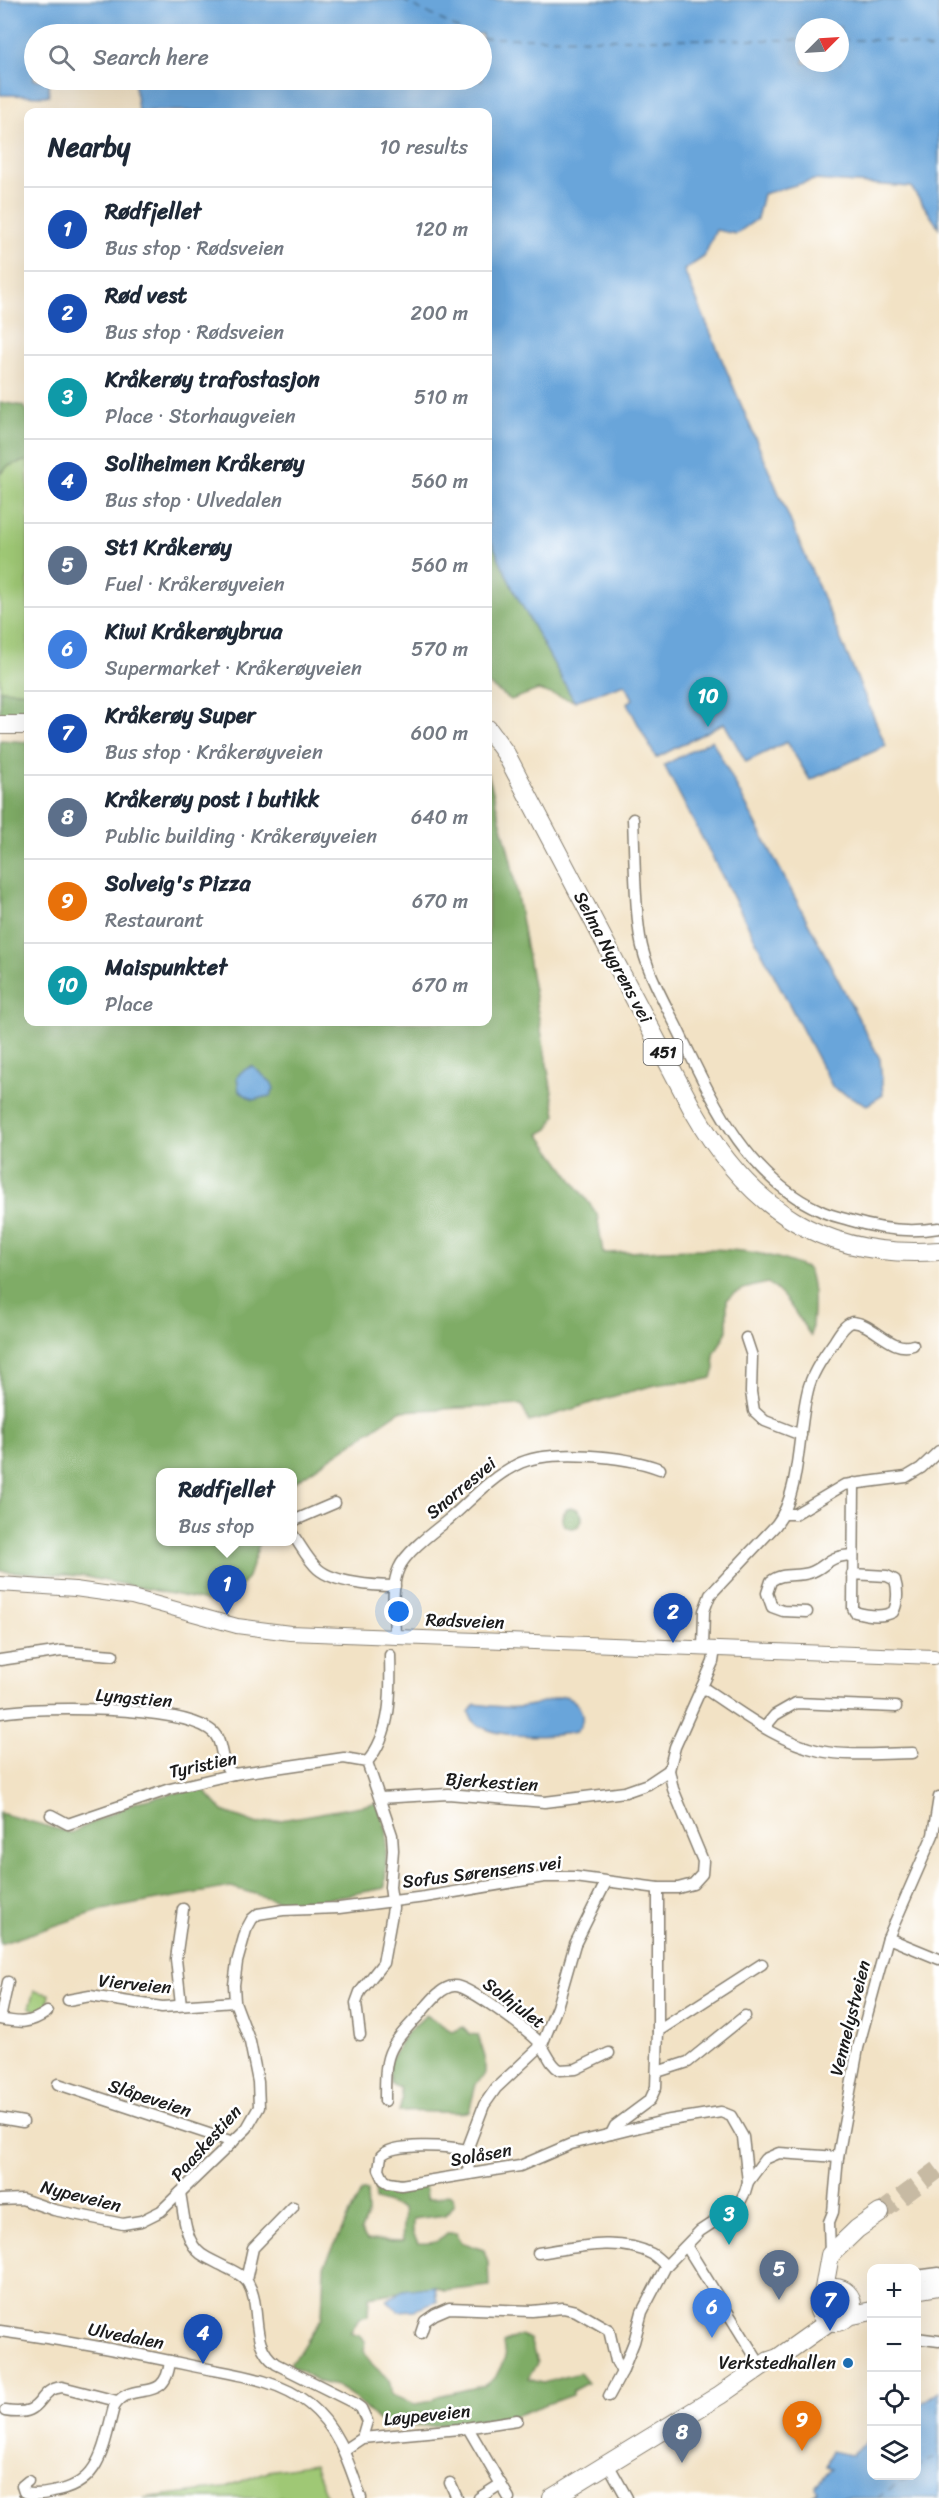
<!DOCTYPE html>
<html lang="en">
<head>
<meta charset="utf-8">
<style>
  :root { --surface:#fff; --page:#f2f2f3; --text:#1f2937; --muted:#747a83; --line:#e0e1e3; --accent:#111827 }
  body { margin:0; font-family:Sriracha,sans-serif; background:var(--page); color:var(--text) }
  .controls { position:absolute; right:18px; bottom:18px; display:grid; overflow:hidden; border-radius:12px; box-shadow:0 6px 24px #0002 }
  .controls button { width:54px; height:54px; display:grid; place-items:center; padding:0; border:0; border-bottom:2px solid var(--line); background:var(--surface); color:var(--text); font:30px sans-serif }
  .compass { position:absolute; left:795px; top:18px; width:54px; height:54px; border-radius:50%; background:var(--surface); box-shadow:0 6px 24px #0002; rotate:66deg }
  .you { position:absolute; left:399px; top:1612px; width:21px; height:21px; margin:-15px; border:4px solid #fff; border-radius:50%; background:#1a73e8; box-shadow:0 0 0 9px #1a73e833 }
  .badge { display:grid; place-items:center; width:39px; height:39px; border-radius:50%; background:var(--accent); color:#fff; font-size:20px; font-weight:700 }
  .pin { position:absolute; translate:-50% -50px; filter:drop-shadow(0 2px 3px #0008) }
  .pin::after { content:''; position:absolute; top:32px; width:21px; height:18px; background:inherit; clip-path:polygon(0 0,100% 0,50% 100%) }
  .popup { position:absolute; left:156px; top:1468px; width:141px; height:78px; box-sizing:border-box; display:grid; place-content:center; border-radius:12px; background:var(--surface); filter:drop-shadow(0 2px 4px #0005); font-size:20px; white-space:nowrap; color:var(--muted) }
  .popup b { font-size:22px; color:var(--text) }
  .popup::after { content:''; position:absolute; left:50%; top:100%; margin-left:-12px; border:12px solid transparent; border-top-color:var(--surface) }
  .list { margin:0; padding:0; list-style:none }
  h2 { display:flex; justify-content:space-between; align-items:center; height:78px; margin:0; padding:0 24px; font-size:26px }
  h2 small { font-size:20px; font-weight:400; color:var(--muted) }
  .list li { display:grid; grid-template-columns:39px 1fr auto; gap:18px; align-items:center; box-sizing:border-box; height:84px; padding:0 24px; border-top:2px solid var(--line) }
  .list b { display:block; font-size:22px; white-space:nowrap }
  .list p { margin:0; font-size:20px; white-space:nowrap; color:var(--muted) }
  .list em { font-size:20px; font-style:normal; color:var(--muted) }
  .icon { flex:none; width:33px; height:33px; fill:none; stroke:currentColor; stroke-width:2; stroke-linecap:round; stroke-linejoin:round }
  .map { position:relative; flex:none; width:939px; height:2498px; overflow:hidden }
  .search { position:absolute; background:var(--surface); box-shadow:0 6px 24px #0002; left:24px; top:24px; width:468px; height:66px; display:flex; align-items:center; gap:15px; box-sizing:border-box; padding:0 21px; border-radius:33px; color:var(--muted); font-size:22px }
  .panel { position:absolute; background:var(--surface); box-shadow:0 6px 24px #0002; left:24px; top:108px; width:468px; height:918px; border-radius:12px }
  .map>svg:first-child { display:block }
  .green { fill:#9fc874; stroke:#5e7248; stroke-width:1.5 }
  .forest { fill:#7fac66; stroke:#4e6441; stroke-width:1.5 }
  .water { fill:#69a5da; stroke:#42607b; stroke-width:1.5; fill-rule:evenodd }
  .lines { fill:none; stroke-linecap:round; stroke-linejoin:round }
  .ferry { stroke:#42607b; stroke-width:1.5; stroke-dasharray:8 6; stroke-linecap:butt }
  .primary-tunnel { stroke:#c7baa3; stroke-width:18; stroke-dasharray:18 9; stroke-linecap:butt }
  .minor-casing { stroke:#877f70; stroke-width:13 }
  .tertiary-casing { stroke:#877f70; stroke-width:16 }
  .primary-casing { stroke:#877f70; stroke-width:20 }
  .minor { stroke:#fff; stroke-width:10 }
  .tertiary { stroke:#fff; stroke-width:14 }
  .primary { stroke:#fff; stroke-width:18 }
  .poi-dot { fill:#1f6fb2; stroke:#fff; stroke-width:2 }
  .labels { text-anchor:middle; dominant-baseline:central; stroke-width:5; stroke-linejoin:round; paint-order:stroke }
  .shield { fill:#fff; stroke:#606060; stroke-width:1.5 }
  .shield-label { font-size:16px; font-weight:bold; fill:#1c1c1c }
  .street-label { font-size:18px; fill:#1c1c1c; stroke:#fff }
  .poi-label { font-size:18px; fill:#1c1c1c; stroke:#fff; text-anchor:end }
</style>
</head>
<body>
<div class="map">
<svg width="939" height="2498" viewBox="0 0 939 2498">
  <rect width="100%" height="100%" fill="#fff"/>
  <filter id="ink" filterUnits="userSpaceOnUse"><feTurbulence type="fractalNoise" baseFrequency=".0167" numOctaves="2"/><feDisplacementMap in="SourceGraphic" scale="12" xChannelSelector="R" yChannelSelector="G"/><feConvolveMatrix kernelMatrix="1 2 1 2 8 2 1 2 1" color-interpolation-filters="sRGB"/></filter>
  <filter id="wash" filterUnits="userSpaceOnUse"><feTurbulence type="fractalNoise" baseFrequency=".008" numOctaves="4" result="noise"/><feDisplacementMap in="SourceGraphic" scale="24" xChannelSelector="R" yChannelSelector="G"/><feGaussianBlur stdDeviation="1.35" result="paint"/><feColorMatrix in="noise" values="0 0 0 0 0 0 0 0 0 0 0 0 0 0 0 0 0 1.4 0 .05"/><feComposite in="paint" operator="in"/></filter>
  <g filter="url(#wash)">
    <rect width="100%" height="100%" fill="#f2e2c5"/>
    <!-- green -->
    <g class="green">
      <path d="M28,460V692L0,690V474L8,466Z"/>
      <path d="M34,1991L49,1994L47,2007L39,2012L29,2007Z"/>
      <path d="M314,2464L327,2498H143L224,2488L268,2471Z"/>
    </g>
    <!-- forest -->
    <g class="forest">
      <path d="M0,402L24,406L28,413V460L8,466L0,474Z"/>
      <path d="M488,534L513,589L574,701L538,690L511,700L488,684Z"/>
      <path d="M0,690L28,692V714L0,715Z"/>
      <path d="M0,740L28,742V1022H488V773L511,861L556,1115L548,1129L539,1134L597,1214L603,1253C670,1251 746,1239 808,1269C816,1291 813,1314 811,1336C797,1317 788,1297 768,1283C753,1286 737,1289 727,1300V1331L714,1355L715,1369L712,1378C697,1383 677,1381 661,1384C617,1393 573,1410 529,1422L522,1405L400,1411L293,1483V1472H161V1542H260L248,1577L227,1605L81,1576L0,1571Z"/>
      <circle cx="572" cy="1518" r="10"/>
      <path d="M201,1787L223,1811L258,1824L377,1803L387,1831L385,1888L303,1903L282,1902L231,1887L102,1910L0,1944V1813L71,1833L136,1802Z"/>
      <path d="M426,2015L453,2032L463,2027L470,2034L478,2035L485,2057V2074L476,2084L469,2112C446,2114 423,2110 399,2112L402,2100L400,2088L391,2084L389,2062L405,2035Z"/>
      <path d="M425,2184L426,2199H436L448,2194L453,2196L454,2203L446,2215L413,2219V2232L418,2243C431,2244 438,2243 448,2233H456L461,2242L484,2250L488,2262L489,2286L444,2291L435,2286L369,2297L368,2316L359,2318L350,2333L360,2336L366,2342L364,2350C367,2356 370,2363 375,2367C386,2377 392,2379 391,2395L415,2404L431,2401L438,2396L486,2385L495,2378L505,2358L503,2343L520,2335L530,2339L537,2363L528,2379L543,2383L579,2373L587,2383L572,2391V2395L514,2416L430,2426L389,2424L379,2421L353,2396L336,2386L319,2382L291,2365V2361L301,2351L322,2317L324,2266L360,2194L362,2191H367L368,2213L361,2231L367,2240L403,2241C401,2230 405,2220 403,2209L376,2200L375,2188L381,2186L400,2188Z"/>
    </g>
    <!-- water -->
    <g class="water">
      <path d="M0,0H939V228L911,187L814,180L763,194L757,219L736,234L716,230L704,257L684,270L886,746L810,780L787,742L746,762L724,723L656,758L627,703L633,699L625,684L574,701L513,589L488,534V112L138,111L134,80H482V34H34V80H49V96L0,95ZM804,27H840V63H804Z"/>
      <path d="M712,740L880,1059L883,1095L867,1105L833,1088L664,765Z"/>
      <path d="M252,1066L272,1083L274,1089L270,1096L253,1100L239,1091L237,1077L242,1071Z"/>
      <path d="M565,1696C580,1701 589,1719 576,1732C553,1737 475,1742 469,1712L475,1704C493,1706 513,1710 532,1705C544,1702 553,1698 565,1696Z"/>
      <path d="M435,2286L437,2302L414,2310L399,2311L387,2300L403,2290Z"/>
      <path d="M939,2391V2498H810L817,2491L816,2485C822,2479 824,2473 831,2468L826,2466L831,2451L851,2455L871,2439L872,2476H916L917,2406Z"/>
    </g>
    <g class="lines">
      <!-- ferry -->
      <g class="ferry">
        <path d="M402,0L469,34"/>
        <path d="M482,38L804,40"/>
        <path d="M840,40H887L939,51"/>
        <path d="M916,2470L939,2454"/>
        <path d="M877,2498L908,2476"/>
      </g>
    </g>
  </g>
  <g filter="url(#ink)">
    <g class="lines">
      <!-- primary-tunnel -->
      <path class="primary-tunnel" d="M880,2213L939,2169"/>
      <defs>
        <g id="minor">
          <path d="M633,819C635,858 634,899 640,937C646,973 667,1006 682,1038C714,1104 748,1178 819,1210C828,1215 839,1217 849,1220C878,1229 908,1233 939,1228"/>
          <path d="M746,1338L752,1356L751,1392L754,1411L765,1421L801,1435"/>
          <path d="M783,1514H795L844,1485L906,1477L921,1468L939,1451"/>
          <path d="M293,1521L335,1503"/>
          <path d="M293,1535C301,1546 308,1560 318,1569C334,1583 375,1586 395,1586"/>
          <path d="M852,1574L887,1576L895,1580C898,1589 898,1604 893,1612C882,1618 866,1615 855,1612L853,1608L854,1483"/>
          <path d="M807,1612L783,1611L772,1607L767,1593L771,1581C782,1572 796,1577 809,1573C828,1567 825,1556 853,1555"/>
          <path d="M395,1637C395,1616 390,1587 399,1568C406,1552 433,1532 448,1520C469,1502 490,1478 516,1465C548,1448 626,1456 660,1469"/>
          <path d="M703,1649L704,1611L710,1595L776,1525C802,1492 797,1427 809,1386C814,1370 824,1356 834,1342C839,1334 844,1325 852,1322C874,1323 891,1353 913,1345"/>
          <path d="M0,1660L62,1651L113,1655"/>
          <path d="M702,1687C738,1710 777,1742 820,1751C850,1757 883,1753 913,1753"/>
          <path d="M0,1713C43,1706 173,1706 209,1729C227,1740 216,1764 234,1774"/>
          <path d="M765,1727L775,1715L796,1703L896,1707"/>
          <path d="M367,1762C392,1733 391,1691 390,1655"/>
          <path d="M380,1798L448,1794L545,1802L625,1792L648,1784L669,1770"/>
          <path d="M51,1815L68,1824L170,1789L234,1774L344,1758L367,1762L392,1835L393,1850L390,1887L393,1908L383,1963L360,1992L356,2003L360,2035"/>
          <path d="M888,1938L939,1959"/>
          <path d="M68,2000L90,1996L162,2007L235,2002"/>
          <path d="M181,2005L176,1959L183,1909"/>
          <path d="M0,2019C20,2023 30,2024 47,2012"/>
          <path d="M0,2019L8,1982"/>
          <path d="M658,2031L762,1964"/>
          <path d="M657,2072L688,2062L745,2016"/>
          <path d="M58,2084L233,2142"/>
          <path d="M385,2101C385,2053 386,2050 419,2015C428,2005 440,1987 454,1986C467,1984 527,2030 538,2041C547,2050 549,2064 560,2070L576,2069L609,2053"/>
          <path d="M0,2118L23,2122"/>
          <path d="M611,2134L615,2126L650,2100L656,2087L658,2031V1888"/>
          <path d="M467,2150C449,2146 393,2142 381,2156L379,2169L384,2180L389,2183L401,2185L520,2166L571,2144L664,2121L721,2112L731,2116L743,2137L748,2182"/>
          <path d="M469,2174L467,2150L484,2105L496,2088L542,2045L557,2007L575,1944L606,1882"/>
          <path d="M180,2193C184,2212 184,2241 201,2254C208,2259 218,2263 225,2267C233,2271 243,2275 248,2283C263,2309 248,2344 276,2364L354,2403L361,2408L367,2421L362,2438"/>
          <path d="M0,2200L22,2199L54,2210L123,2224L141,2221L161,2211L247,2128L259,2107L258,2082L250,2042L235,2002L234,1985L237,1962L246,1930L252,1919L258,1914L283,1910L339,1908L425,1897L544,1877H575L658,1888H678L693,1884L702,1874L703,1861L673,1789L669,1770L675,1747L713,1662L715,1649"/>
          <path d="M687,2247L761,2366"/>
          <path d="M538,2253C573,2248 619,2236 652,2254C657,2257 662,2262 666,2266"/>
          <path d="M830,2255L829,2222L833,2212L838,2157L858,2048L888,1938L933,1835L939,1797"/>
          <path d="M916,2276L939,2273"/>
          <path d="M246,2280L253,2248L293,2207"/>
          <path d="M0,2331C65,2340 129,2352 193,2366C231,2374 277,2378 309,2404C339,2428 349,2464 361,2498"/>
          <path d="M421,2333L425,2321L435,2314L449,2308L532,2311L563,2308L576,2311L609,2330L616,2361L622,2372"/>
          <path d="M916,2338L939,2341"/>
          <path d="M609,2396L622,2372L634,2342L642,2312L666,2266L700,2231L738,2206L745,2192L748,2182L765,2159L779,2153L838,2157"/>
          <path d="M5,2411C47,2418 34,2390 62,2387L117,2401"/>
          <path d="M468,2428L509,2498"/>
          <path d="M344,2450L362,2438L459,2429L517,2420"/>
          <path d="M608,2464L627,2498"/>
          <path d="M28,2481L22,2486L24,2492C33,2496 43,2494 52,2492C101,2485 103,2447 114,2407C132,2377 165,2408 170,2361"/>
          <path d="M450,2483L457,2498"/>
          <path d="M479,2498L501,2484"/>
        </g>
        <path id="tertiary" d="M0,1584L75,1589L132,1597L237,1626L290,1633L934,1657"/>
        <g id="primary">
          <path d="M0,725H28"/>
          <path d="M488,729L506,754L693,1110C749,1208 823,1260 939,1251"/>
          <circle cx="835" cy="2305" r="17"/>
          <path d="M916,2290L939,2286"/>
          <path d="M823,2294L830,2255L857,2229L880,2213"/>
          <path d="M848,2316L872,2311"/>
          <path d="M552,2498L720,2395L769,2361L778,2358L830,2321"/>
        </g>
      </defs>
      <!-- minor casing -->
      <use href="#minor" class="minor-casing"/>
      <!-- tertiary casing -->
      <use href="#tertiary" class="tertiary-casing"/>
      <!-- primary casing -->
      <use href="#primary" class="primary-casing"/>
      <!-- minor -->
      <use href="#minor" class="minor"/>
      <!-- tertiary -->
      <use href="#tertiary" class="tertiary"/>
      <!-- primary -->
      <use href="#primary" class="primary"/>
    </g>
  </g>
  <!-- markers -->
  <circle class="poi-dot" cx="848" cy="2363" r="6"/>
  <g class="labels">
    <!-- shield labels -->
    <rect class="shield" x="643.5" y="1039" width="39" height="26" rx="4.5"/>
    <g class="shield-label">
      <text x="663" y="1052">451</text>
    </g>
    <!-- street labels -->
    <g class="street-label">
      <text transform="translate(613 957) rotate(62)">Selma Nygrens vei</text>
      <text transform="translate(461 1488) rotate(-40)">Snorresvei</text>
      <text transform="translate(465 1621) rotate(2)">Rødsveien</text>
      <text transform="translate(134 1698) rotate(5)">Lyngstien</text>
      <text transform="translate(203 1765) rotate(-12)">Tyristien</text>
      <text transform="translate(492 1782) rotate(4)">Bjerkestien</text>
      <text transform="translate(482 1872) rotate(-7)">Sofus Sørensens vei</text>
      <text transform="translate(135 1984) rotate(6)">Vierveien</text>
      <text transform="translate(514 2003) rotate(37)">Solhjulet</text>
      <text transform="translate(850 2018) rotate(-76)">Vennelystveien</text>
      <text transform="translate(150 2098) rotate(18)">Slåpeveien</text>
      <text transform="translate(206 2143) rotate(-48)">Paaskestien</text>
      <text transform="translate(481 2155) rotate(-10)">Solåsen</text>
      <text transform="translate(81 2196) rotate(14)">Nypeveien</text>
      <text transform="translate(126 2336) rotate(11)">Ulvedalen</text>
      <text transform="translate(427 2415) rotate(-6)">Løypeveien</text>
    </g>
    <!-- poi labels -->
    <g class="poi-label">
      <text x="836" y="2363">Verkstedhallen</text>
    </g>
  </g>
</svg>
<div class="controls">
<button>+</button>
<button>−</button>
<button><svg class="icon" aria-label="locate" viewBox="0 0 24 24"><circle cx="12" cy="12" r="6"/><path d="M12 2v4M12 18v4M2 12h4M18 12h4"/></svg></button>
<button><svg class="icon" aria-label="layers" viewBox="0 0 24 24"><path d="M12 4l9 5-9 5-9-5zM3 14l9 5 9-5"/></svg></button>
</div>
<svg class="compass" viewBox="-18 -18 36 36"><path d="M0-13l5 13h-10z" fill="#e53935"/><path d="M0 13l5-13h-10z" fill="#747a83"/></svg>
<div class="you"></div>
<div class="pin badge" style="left:227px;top:1615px;background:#1a4fb4">1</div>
<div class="popup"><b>Rødfjellet</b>Bus stop</div>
<div class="pin badge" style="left:673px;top:1643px;background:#1a4fb4">2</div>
<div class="pin badge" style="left:729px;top:2245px;background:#0f9aa8">3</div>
<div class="pin badge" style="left:203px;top:2364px;background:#1a4fb4">4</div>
<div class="pin badge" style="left:779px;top:2300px;background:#5c6f8a">5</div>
<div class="pin badge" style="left:712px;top:2338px;background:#3f7fe0">6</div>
<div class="pin badge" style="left:830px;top:2331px;background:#1a4fb4">7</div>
<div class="pin badge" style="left:682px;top:2463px;background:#5c6f8a">8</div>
<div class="pin badge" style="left:802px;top:2451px;background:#e8710a">9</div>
<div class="pin badge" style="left:708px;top:727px;background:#0f9aa8">10</div>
<div class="search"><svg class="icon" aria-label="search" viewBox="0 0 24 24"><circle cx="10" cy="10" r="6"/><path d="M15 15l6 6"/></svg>Search here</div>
<section class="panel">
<h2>Nearby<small>10 results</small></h2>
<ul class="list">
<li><span class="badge" style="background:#1a4fb4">1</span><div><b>Rødfjellet</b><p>Bus stop · Rødsveien</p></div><em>120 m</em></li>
<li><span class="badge" style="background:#1a4fb4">2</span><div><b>Rød vest</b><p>Bus stop · Rødsveien</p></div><em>200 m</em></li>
<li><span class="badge" style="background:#0f9aa8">3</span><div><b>Kråkerøy trafostasjon</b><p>Place · Storhaugveien</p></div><em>510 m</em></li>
<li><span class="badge" style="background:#1a4fb4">4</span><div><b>Soliheimen Kråkerøy</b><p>Bus stop · Ulvedalen</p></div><em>560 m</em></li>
<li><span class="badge" style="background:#5c6f8a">5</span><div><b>St1 Kråkerøy</b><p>Fuel · Kråkerøyveien</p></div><em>560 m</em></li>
<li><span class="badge" style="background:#3f7fe0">6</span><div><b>Kiwi Kråkerøybrua</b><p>Supermarket · Kråkerøyveien</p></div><em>570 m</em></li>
<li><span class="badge" style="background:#1a4fb4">7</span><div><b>Kråkerøy Super</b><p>Bus stop · Kråkerøyveien</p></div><em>600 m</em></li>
<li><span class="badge" style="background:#5c6f8a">8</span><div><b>Kråkerøy post i butikk</b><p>Public building · Kråkerøyveien</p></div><em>640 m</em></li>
<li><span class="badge" style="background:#e8710a">9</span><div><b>Solveig's Pizza</b><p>Restaurant</p></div><em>670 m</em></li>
<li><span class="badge" style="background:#0f9aa8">10</span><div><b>Maispunktet</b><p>Place</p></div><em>670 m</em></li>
</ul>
</section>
</div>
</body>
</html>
